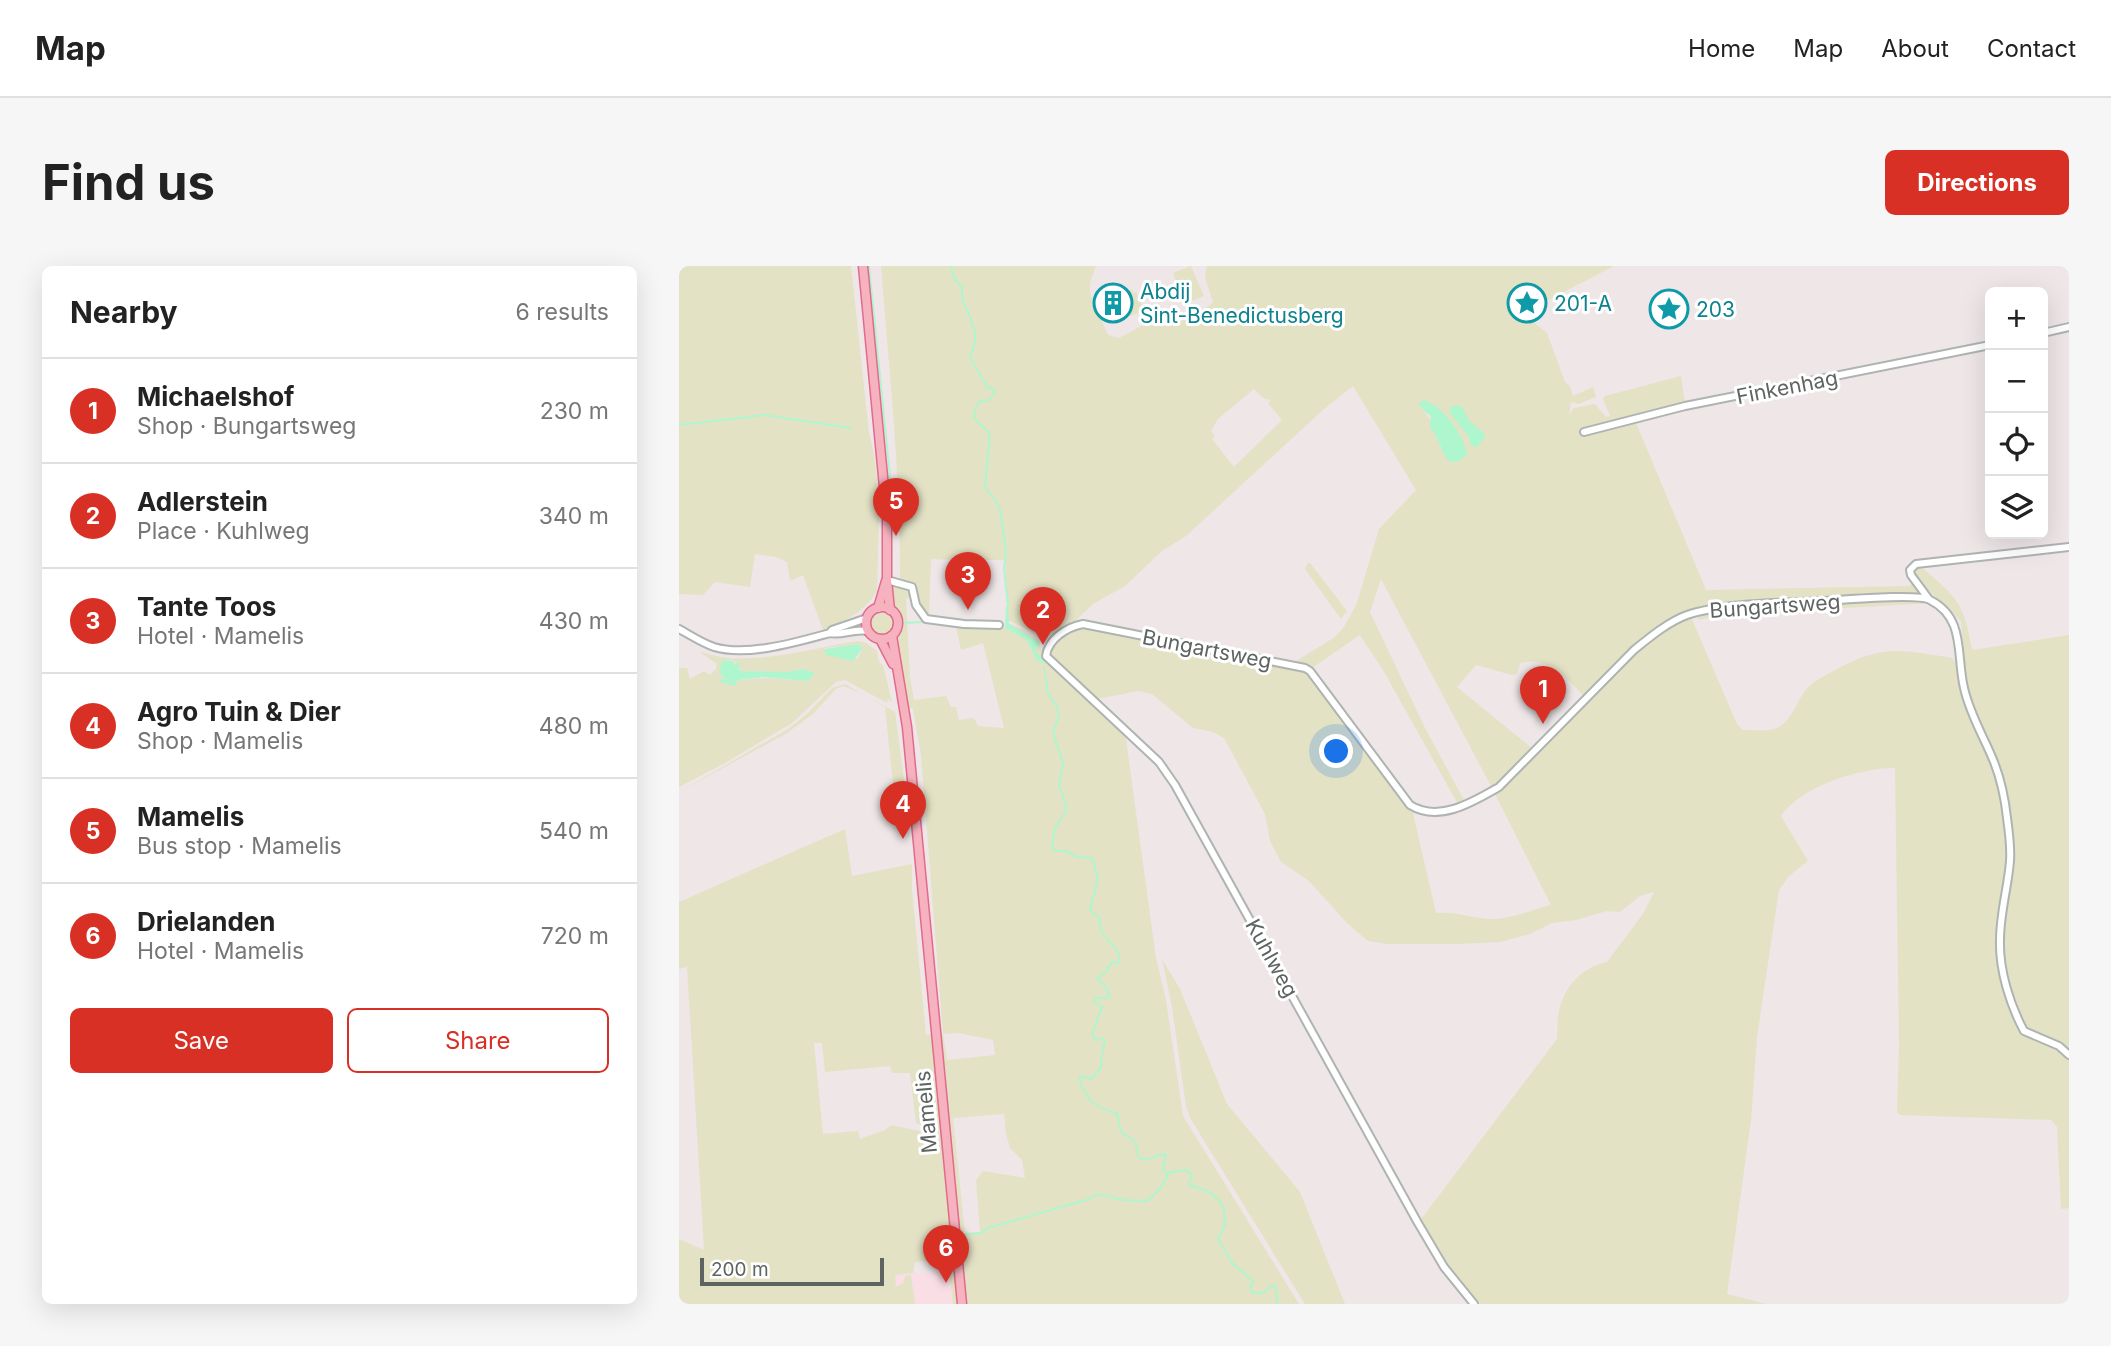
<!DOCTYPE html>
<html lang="en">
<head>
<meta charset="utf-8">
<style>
  :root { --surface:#fff; --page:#f6f6f6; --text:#222; --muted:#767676; --line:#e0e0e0; --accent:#d93025 }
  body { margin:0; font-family:Inter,sans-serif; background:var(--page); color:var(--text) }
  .controls { position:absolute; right:21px; top:21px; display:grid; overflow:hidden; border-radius:10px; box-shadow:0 7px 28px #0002 }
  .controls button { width:63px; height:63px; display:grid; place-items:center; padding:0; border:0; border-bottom:2px solid var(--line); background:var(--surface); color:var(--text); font:35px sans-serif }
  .scale { position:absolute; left:21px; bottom:18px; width:184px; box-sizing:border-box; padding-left:7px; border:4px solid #5d6461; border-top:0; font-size:19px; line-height:24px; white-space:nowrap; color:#5d6461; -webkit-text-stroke:5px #fff; paint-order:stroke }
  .you { position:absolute; left:658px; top:486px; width:24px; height:24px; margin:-18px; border:5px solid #fff; border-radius:50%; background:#1a73e8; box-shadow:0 0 0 10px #1a73e833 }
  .badge { display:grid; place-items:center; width:46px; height:46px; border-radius:50%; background:var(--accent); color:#fff; font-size:23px; font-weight:700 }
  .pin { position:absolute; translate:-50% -58px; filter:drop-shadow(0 2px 4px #0008) }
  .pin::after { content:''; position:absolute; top:37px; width:24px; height:21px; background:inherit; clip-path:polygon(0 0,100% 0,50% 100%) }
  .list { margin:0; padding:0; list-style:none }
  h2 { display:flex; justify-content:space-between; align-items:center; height:91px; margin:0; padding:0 28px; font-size:30px }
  h2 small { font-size:23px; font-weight:400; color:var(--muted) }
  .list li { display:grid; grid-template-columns:46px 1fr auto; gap:21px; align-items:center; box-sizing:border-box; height:105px; padding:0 28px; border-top:2px solid var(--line) }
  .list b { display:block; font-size:26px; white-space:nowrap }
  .list p { margin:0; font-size:23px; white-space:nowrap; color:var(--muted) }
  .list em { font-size:23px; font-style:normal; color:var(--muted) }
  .actions { display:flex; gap:14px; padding:21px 28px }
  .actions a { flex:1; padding:16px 0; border:2px solid var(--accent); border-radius:10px; text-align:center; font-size:24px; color:var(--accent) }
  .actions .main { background:var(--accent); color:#fff }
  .icon { flex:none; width:38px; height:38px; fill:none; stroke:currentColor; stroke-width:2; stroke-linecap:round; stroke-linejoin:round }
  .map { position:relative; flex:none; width:1390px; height:1038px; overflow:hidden; border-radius:10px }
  header { display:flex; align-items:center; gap:42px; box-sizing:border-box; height:98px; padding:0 35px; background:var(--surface); border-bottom:2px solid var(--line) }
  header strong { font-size:33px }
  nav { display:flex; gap:38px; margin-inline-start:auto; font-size:24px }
  .intro { display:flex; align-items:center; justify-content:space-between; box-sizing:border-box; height:168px; padding:0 42px }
  h1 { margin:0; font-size:49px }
  .button { padding:18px 32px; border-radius:10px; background:var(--accent); color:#fff; font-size:24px; font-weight:700 }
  main { display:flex; gap:42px; padding:0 42px }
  aside { flex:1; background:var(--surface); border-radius:10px; box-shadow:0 7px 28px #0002 }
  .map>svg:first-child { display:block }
  .commercial { fill:#fadee5 }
  .green { fill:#e3e2c5; fill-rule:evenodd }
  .water { fill:#aef6cd }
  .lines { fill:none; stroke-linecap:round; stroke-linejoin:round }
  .stream { stroke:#aef6cd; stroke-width:2 }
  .minor-casing { stroke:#aeb4b2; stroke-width:10 }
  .major-casing { stroke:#e26a8d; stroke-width:11 }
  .minor { stroke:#fff; stroke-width:6 }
  .major { stroke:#f6b2be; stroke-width:8 }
  .labels { text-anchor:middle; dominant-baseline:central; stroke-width:6; stroke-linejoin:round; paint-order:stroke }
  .culture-label { font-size:21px; fill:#0d838f; stroke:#fff; text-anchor:start }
  .street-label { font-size:21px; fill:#5d6461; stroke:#fff }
</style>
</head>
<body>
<header>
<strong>Map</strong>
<nav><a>Home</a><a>Map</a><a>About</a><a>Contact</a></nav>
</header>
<div class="intro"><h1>Find us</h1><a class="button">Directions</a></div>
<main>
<aside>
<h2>Nearby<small>6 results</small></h2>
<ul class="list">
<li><span class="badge">1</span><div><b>Michaelshof</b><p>Shop · Bungartsweg</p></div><em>230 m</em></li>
<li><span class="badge">2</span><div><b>Adlerstein</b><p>Place · Kuhlweg</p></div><em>340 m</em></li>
<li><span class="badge">3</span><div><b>Tante Toos</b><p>Hotel · Mamelis</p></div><em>430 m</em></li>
<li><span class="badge">4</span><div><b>Agro Tuin &amp; Dier</b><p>Shop · Mamelis</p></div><em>480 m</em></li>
<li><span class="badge">5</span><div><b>Mamelis</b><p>Bus stop · Mamelis</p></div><em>540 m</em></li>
<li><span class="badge">6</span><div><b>Drielanden</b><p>Hotel · Mamelis</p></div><em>720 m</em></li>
</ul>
<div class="actions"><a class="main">Save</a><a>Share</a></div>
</aside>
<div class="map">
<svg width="1390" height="1038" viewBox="0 0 1390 1038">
  <rect width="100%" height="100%" fill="#eee6e7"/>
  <!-- commercial -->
  <path class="commercial" d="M270,1001L274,1038H218L215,1009L260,1006L261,1002Z"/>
  <!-- green -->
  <g class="green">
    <path d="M0,0H172L190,167C204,218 199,273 198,325C188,344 164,357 144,364L124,309L111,315L108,296L97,291L76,288L71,321L36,316L24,329L0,328Z"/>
    <path d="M202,0H417L411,17V27L429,69L440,72L477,52L481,60C498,59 522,48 534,36L526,12L528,0H935L852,43L853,55L868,67L886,116L891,120L894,130L914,121L917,131L900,138L892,136L890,149L895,142L916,138L927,151L931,150L924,133L926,130L1002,110L1006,138L955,152L1027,324L1230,320L1234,317L1232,310L1244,326L1240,329L1147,331L1028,340L991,354L970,368L904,429C886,411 869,390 841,397L838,408L833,409L797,399L778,421L855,484C901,440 955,376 1012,351L1058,458L1064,464C1073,464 1083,465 1091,464C1111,461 1116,438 1126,425C1133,415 1148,409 1158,403C1206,378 1221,384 1273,392L1282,403L1286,398L1282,355L1244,319L1234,305L1241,300C1277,331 1285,335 1293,384L1390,369V942L1382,943L1378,861L1372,854L1221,849L1218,846L1220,777L1216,502C1181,502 1122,520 1102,550L1129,595L1110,610L1100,624L1078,771L1072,854L1048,1028L1087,1038H799L794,1034L767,1001L740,956L878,773C879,764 878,754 880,745C885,721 903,701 928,696L964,648L975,626L961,630L941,646L928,645L897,654L873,657L851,668L821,676L777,678H709L689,675L668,657L630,615L602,596L591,575L586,548L545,472L534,466L514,462L473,428L459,425L418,433L414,431L370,388L377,375L403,361L614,397L656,371L665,361L678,337L700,263L737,224L674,120L645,143L507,270L483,285L446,320L414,338L394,357L365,372L329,354L326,294H306V309L311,310L308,319L298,314L293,323L279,319L281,309L278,308V294L252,293L250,351C236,339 243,325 227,314L221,315C222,209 210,105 202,0ZM575,123L584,132L592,134L589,137L603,154L555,201L533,173L536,170L532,165L539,153ZM745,146L770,154L781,170L788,188L762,183L758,167L752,161L753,155ZM702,313L813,522L872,639C853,644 831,653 812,653C792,652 776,645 757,647L733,543L693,492L667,447L633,402L681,369L704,404L779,538L786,536L746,462L691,346Z"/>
    <path d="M512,0L525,30L506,38L494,7Z"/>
    <path d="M453,23L454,27L457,26L464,41L461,43L462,46L450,51L449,48L445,49L439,33L442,32L441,29Z"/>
    <path d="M629,297H631L668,345L662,353L626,303Z"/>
    <path d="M212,320L229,321L233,331L227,333L231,412L235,434L267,430L272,441H277L280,454L295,452L299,460L325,462L304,377L282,384L277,360L327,362L329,357L342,363L359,374L367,396L446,466L477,692L487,734L504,850L620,1038H274L269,993L236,996L234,1007L216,1009L217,1021L224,1017L226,1010L232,1009L236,1038H0V973L25,984L8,701L0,703V636L166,563L173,610L233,598V624L247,769L264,768L242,489L234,443L230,442L216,377L221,359L220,352L212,338ZM279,767L314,774L316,789L268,794L264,768ZM135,777H143L146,806L211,800L213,807H231L237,857L254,862L255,868L212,859L206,864L181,873L179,865L144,868ZM325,848L327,868L331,882L343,894L346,912L304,905L297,914L301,966L286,968L274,852Z"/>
    <path d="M1242,334L1255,337L1040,349L1020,354L1018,349L1052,342Z"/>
    <circle cx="203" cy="358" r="11"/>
    <path d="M179,375L187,377L198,385L200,396L204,399L213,436L209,433L208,437L166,414L157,416L113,457L46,497L0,521V402H8L11,413L25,405L31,409L37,403L38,398L22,387L23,386C66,403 133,382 179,375ZM178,378L184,382L178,393L148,389L145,382ZM46,394H54L62,405L110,406L123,403L133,407L129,415L89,412L59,414L56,420L41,416V413L54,416L56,414L46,413L40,406Z"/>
    <path d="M166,418L216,446L230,551H227L226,546L217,547L206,441L182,427L164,420L157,423L134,448L108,467L0,526L109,463L128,448L153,422Z"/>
    <path d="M483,693L501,723L548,838L621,926L666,1038H626L511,852L507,840L493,741Z"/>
  </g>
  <!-- water -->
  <g class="water">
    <path d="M745,134C764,140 785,169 788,188C764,213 764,173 751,162L752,151L739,138Z"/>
    <path d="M778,139L783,141L790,155L805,167L806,171L798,181L792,180L790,171L770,146L772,141Z"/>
    <path d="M327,340H329L330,358L361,377L356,384L364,394L369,419H367L364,398L357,393L348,374L326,362Z"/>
    <path d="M178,378L184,382L174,395L147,389L145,383Z"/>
    <path d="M44,394L54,395L56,399L61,395L60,404L62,405L110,406L123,403L136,407L129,415L84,411L59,414L56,420L41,416L40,413L55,415L46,413L40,406Z"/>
  </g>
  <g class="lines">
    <!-- stream -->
    <g class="stream">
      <path d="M190,0L215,251"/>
      <path d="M272,0C273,12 276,13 283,21C280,45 307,60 291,91L309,123L313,121L316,126L310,134L301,135C287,154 300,155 311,168L306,221L320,240L322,250L327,285L325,302L329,340"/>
      <path d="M0,159L86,149L172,162"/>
      <path d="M225,357L243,356"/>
      <path d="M368,418V426L378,441L380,450L374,467L384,497L380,520L387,538V545L376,562L373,581L375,585H387L398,591L413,592L419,612L411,644L420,651L422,665L438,685L441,694L439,697L433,696L427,706L418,713L426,720L430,728L429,731L417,732L415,735L423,741L413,769L416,774L424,773L426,775L423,787L422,801L412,813L403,810L400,812C406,833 417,843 438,847L442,866L457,876C458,903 468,892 485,888L487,889L484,900L486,907L508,904L513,909L510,919L531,926L542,937L545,944L546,959L539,972L540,975L554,998L574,1015L571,1022L573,1026L582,1028L593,1020H597L598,1038"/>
      <path d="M287,968L302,967L309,962L410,933L419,928L444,934L468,935L481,923L490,907"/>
      <path d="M266,969H263L267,992"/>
    </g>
    <defs>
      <g id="minor">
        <path d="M1364,67L1390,61"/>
        <path d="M905,166L1006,140L1311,79"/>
        <path d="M208,314L233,321L237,339L247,353L285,358L320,359"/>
        <path d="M1249,332L1232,309L1231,304L1237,298L1390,281"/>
        <path d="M0,363C11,369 23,377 35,381C68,391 118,376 151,367C163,370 175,362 189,365"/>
        <path d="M151,367L153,364L188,352"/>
        <path d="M795,1038L765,1001L739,957L496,519L480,496L367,390C369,373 388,361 404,358L626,402L631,405L731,539C760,557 794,536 820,521L955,384C971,371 989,356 1008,349C1044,337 1106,337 1145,335C1164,334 1238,327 1251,334C1287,352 1277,389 1285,422C1291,449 1305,471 1315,496C1322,514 1326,533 1328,552C1330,566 1332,581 1331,595C1329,621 1321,647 1321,674C1320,704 1331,739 1345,765L1380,780L1390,789"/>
      </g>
      <g id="major">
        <path d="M184,0L208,253V314L211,344"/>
        <circle cx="203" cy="357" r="16"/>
        <path d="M199,342L207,315"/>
        <path d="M213,370L228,461L283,1038"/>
        <path d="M201,373L214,398"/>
      </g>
    </defs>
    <!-- minor casing -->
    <use href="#minor" class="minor-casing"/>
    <!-- major casing -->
    <use href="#major" class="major-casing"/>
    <!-- minor -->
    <use href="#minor" class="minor"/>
    <!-- major -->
    <use href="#major" class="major"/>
  </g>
  <!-- icons -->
  <defs>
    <symbol id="building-ring" viewBox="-11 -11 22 22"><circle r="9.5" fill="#fff" stroke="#0f9aa8" stroke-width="1.5"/><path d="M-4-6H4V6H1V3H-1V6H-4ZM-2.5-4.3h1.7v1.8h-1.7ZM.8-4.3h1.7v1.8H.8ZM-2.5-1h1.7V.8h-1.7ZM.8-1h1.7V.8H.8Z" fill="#0f9aa8"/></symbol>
    <symbol id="sight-ring" viewBox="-11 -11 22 22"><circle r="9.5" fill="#fff" stroke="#0f9aa8" stroke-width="1.5"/><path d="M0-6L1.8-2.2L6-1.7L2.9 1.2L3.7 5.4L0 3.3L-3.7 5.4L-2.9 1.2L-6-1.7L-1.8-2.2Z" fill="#0f9aa8"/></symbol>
  </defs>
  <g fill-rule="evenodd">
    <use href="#building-ring" x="412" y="15" width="44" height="44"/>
    <use href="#sight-ring" x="826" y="15" width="44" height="44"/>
    <use href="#sight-ring" x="968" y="21" width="44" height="44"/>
  </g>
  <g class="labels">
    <!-- culture labels -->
    <g class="culture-label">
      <text x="461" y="25">Abdij<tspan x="461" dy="24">Sint-Benedictusberg</tspan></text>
      <text x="875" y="37">201-A</text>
      <text x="1017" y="43">203</text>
    </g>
    <!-- street labels -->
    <g class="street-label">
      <text transform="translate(1108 121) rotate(-11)">Finkenhag</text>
      <text transform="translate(1096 340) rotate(-4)">Bungartsweg</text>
      <text transform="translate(528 383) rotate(11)">Bungartsweg</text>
      <text transform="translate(593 692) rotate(61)">Kuhlweg</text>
      <text transform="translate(247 846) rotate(-95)">Mamelis</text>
    </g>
  </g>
</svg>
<div class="controls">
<button>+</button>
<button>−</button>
<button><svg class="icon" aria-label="locate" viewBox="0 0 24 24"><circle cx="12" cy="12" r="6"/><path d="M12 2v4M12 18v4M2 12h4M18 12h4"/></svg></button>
<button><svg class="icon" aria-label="layers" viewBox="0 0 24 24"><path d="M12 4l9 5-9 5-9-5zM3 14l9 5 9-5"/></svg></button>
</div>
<div class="scale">200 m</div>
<div class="you"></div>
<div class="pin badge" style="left:864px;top:458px">1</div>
<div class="pin badge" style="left:364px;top:379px">2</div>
<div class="pin badge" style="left:289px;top:344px">3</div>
<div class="pin badge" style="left:224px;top:573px">4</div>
<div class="pin badge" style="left:217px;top:270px">5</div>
<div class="pin badge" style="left:267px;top:1017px">6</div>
</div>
</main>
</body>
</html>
